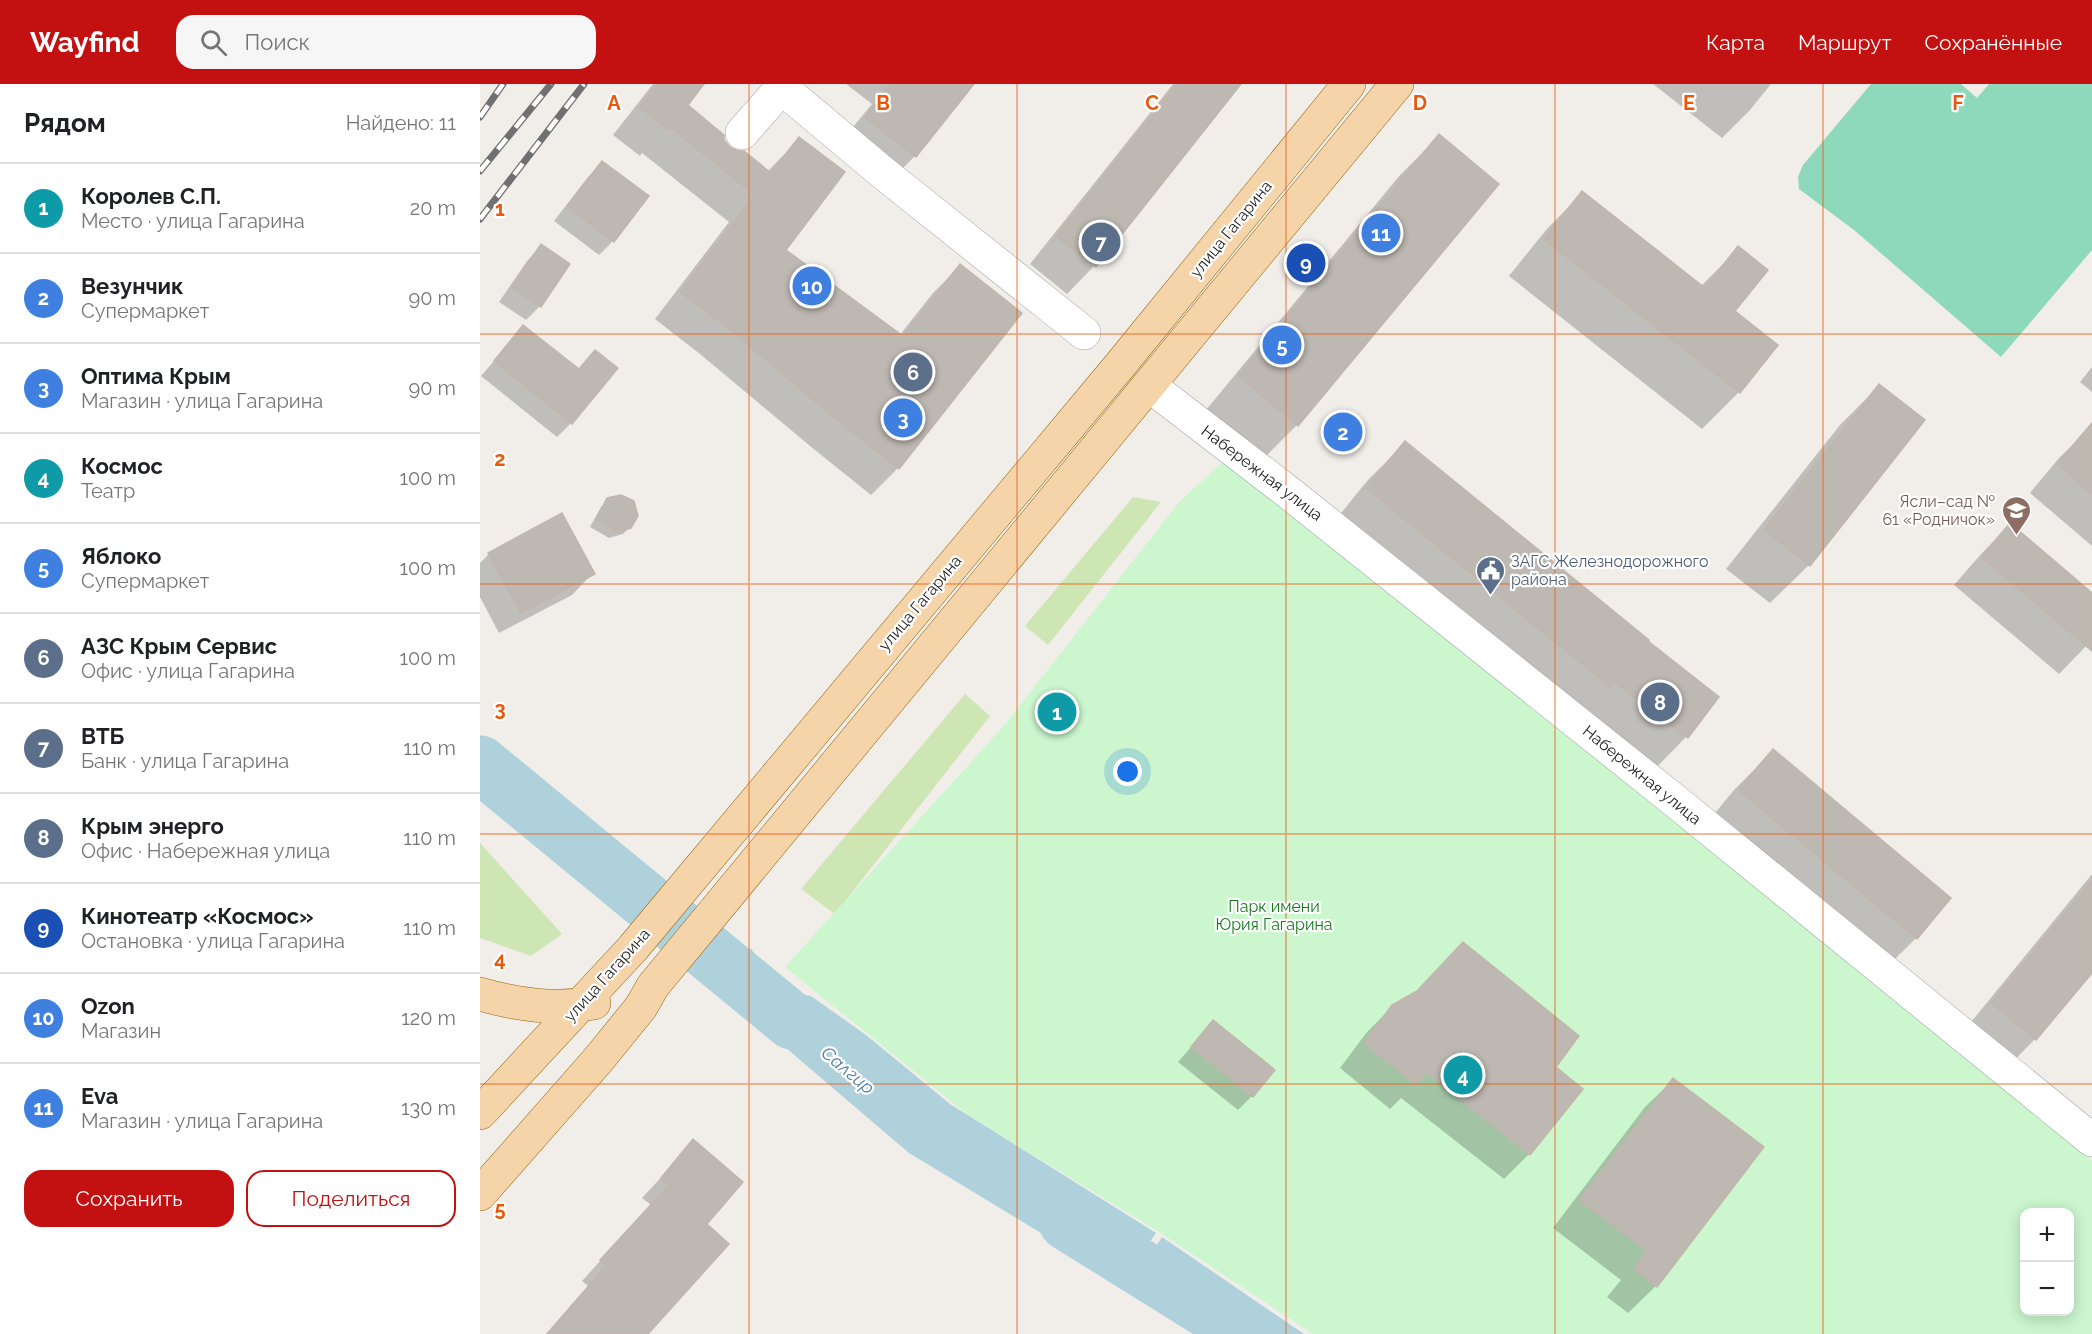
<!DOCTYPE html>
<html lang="ru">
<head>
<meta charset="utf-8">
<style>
  :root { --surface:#fff; --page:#f6f6f6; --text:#202124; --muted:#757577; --line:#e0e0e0; --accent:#c31011 }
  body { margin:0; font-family:Raleway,sans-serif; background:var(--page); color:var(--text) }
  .controls { position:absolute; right:18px; bottom:18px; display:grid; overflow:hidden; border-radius:12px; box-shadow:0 3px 15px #0003 }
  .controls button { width:54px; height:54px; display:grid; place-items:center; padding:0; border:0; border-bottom:2px solid var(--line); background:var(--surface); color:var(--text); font:30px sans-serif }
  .you { position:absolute; left:648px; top:688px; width:21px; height:21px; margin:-15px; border:4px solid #fff; border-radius:50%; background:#1a73e8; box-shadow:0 0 0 9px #1a73e833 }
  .badge { display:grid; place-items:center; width:39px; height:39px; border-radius:50%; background:var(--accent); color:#fff; font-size:20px; font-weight:700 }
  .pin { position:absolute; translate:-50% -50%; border:3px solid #fff; box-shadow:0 2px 6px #0006 }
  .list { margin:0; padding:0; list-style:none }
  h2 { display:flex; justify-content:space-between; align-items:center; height:78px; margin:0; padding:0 24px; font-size:26px }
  h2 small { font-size:20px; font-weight:400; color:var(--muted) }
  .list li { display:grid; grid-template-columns:39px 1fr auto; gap:18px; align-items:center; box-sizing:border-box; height:90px; padding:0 24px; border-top:2px solid var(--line) }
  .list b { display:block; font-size:22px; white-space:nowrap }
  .list p { margin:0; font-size:20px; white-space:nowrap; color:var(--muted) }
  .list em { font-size:20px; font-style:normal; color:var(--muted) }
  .actions { display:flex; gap:12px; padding:18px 24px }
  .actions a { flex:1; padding:14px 0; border:2px solid var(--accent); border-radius:18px; text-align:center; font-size:21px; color:var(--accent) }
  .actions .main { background:var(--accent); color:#fff }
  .icon { flex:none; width:33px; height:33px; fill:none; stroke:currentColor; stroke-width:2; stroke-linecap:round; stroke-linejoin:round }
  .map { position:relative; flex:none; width:1612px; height:1250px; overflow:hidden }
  header { display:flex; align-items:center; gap:36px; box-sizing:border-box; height:84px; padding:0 30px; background:var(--accent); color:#fff }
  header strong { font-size:28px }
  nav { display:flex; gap:33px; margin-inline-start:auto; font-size:21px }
  .search { width:420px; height:54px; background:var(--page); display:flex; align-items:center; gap:15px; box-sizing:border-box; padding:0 21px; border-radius:18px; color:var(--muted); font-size:22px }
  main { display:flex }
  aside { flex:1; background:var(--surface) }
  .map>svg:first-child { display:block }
  .grass { fill:#cde6b4 }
  .park { fill:#cbf6ce; fill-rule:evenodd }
  .pitch { fill:#8ed9bc }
  .water { fill:#aed1db }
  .shadow { fill:#0003 }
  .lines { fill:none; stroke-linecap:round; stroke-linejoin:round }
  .river { stroke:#aed1db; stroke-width:57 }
  .building { fill:#beb8b2; stroke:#c2b6ac; stroke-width:1.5 }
  .street-casing { stroke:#a3a3a3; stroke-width:34 }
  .primary-casing { stroke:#93660c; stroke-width:34 }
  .street { stroke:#fff; stroke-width:33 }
  .primary { stroke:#f5d4aa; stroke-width:33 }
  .rail-casing { stroke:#707070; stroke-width:7 }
  .rail { stroke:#fff; stroke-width:4.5; stroke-dasharray:14; stroke-linecap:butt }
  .grid { fill:none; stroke:#e8590c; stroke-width:1.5; stroke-opacity:0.55 }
  .labels { text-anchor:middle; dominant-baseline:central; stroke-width:4.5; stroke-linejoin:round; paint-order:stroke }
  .street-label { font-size:16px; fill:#222; stroke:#fff }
  .education-label { font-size:16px; fill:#785e54; stroke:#fff; text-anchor:end }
  .service-label { font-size:16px; fill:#4e5e75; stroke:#fff; text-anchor:start }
  .park-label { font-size:16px; fill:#157a1d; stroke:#fff }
  .water-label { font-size:18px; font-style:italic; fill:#517aa3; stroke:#fff }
  .grid-label { font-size:20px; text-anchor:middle; font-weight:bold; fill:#e8590c; stroke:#fff; stroke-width:4.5; stroke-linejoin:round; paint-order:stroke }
</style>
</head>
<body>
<header>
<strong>Wayfind</strong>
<div class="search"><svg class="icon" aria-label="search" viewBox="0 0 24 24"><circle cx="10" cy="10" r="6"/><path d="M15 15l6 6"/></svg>Поиск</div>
<nav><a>Карта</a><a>Маршрут</a><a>Сохранённые</a></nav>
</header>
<main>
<aside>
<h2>Рядом<small>Найдено: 11</small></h2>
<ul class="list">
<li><span class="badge" style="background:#0f9aa8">1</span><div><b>Королев С.П.</b><p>Место · улица Гагарина</p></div><em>20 m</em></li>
<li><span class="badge" style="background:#3f7fe0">2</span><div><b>Везунчик</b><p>Супермаркет</p></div><em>90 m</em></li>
<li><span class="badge" style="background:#3f7fe0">3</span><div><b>Оптима Крым</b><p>Магазин · улица Гагарина</p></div><em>90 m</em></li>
<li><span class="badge" style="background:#0f9aa8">4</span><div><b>Космос</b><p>Театр</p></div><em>100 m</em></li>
<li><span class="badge" style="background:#3f7fe0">5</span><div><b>Яблоко</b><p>Супермаркет</p></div><em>100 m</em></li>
<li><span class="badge" style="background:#5c6f8a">6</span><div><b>АЗС Крым Сервис</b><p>Офис · улица Гагарина</p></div><em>100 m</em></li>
<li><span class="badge" style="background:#5c6f8a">7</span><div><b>ВТБ</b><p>Банк · улица Гагарина</p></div><em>110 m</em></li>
<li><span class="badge" style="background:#5c6f8a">8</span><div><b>Крым энерго</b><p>Офис · Набережная улица</p></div><em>110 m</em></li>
<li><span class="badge" style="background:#1a4fb4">9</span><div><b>Кинотеатр «Космос»</b><p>Остановка · улица Гагарина</p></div><em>110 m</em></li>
<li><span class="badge" style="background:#3f7fe0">10</span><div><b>Ozon</b><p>Магазин</p></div><em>120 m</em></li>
<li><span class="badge" style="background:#3f7fe0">11</span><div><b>Eva</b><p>Магазин · улица Гагарина</p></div><em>130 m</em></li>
</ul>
<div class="actions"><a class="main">Сохранить</a><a>Поделиться</a></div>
</aside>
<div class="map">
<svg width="1612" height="1250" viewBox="0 0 1612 1250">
  <rect width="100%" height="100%" fill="#f1eee9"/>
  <!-- grass -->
  <g class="grass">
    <path d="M653,413L681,418L568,561L545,542Z"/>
    <path d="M485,610L510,632L355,830L321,805Z"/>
    <path d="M0,759L82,850L51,872L0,854Z"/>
  </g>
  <!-- park -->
  <path class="park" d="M753,369L1612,1077V1250H833L679,1148L488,1031L305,883L522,644L700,417ZM1544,1128H1590V1228H1544Z"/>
  <!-- pitch -->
  <path class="pitch" d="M1391,0H1481L1497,14L1509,0H1612V166L1521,273L1374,146L1319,105L1318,93L1323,81Z"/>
  <!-- water -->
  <g class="water">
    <path d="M271,864L285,893L297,906L331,912L386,951L470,1020L676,1149L642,1198L429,1069L237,905Z"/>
    <path d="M682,1153L824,1250H719L650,1203Z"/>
  </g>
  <!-- shadow -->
  <g class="shadow">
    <path d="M173,0H222L206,21L243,56L249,65L287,88L319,55L304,166L419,252L453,209L480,182L418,384L391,411L330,362L220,270L175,235L249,138L162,69L160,72L133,51Z"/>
    <path d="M366,0H493L435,72L408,99L359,60L392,20Z"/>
    <path d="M693,0H759L614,182L587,210L550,180Z"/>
    <path d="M1173,0H1291L1270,26L1242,54Z"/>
    <path d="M959,52L817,341L778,380L721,332L920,91Z"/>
    <path d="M122,79L133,157L119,171L74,137L108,93Z"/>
    <path d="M1102,109L1221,202L1259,164L1253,228L1259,308L1222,345L1029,192L1066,146Z"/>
    <path d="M61,162L60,222L46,236L19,218L47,177Z"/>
    <path d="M43,243L98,286L115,268L91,339L77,353L1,292Z"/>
    <path d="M1612,283V308L1600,298Z"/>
    <path d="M1399,302L1329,481L1290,519L1246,485L1360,341Z"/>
    <path d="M1607,347L1612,351V462L1550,409L1579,374Z"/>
    <path d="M925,359L1166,558L1237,613L1206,653L1168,692L849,444L887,397Z"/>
    <path d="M128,416L150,443L143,450L129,454L110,443L121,423Z"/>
    <path d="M1530,441L1612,511V556L1579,590L1474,501L1502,469Z"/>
    <path d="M9,470L113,489L92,511L19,549L0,513V479Z"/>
    <path d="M1293,667L1469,814L1436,854L1397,893L1221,746L1254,706Z"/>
    <path d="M1612,790V886L1555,955L1517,994L1474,959Z"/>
    <path d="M913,922L1049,1070L1024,1095L921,1014L910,1025L860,984L887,948Z"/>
    <path d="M733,938L772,1012L758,1026L698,978Z"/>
    <path d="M1193,996L1176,1202L1148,1229L1127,1213L1141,1196L1073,1144L1165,1023Z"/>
    <path d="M214,1058L225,1140L166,1250H66L108,1202L102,1197L171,1121L162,1114Z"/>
  </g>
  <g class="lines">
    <!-- river -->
    <g class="river">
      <path d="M0,680L312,937"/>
      <path d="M587,1138L767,1250"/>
    </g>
  </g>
  <!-- building -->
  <g class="building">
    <path d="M177,0H224L208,21L244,51V56L250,63L258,67H264L291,89L319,53L365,88L306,166L423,252L480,180L542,229L419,385L357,336L247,243L200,208L275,111L190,43L188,46L159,23Z"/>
    <path d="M411,0H494L436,73L385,33Z"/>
    <path d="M697,0H761L616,183L576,152Z"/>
    <path d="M959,50L1019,100L818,342L758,292Z"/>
    <path d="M122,77L169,112L134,158L87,122Z"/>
    <path d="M1102,107L1225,204L1258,162L1288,186L1255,227L1298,261L1260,309L1064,155Z"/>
    <path d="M61,160L90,180L61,223L32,203Z"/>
    <path d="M43,241L99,285L115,266L138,284L92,340L14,277Z"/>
    <path d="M1399,300L1445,336L1330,482L1284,446Z"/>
    <path d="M1612,339V410L1577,380Z"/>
    <path d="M925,357L1169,556L1168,557L1239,613L1208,654L1134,598L1130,603L886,404Z"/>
    <path d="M141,411L154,417L158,432L151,444L137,448L116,436L127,414Z"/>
    <path d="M82,429L115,490L41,529L8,469Z"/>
    <path d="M1530,439L1612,509V567L1501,473Z"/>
    <path d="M1293,665L1471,814L1437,855L1258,706Z"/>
    <path d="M1612,796V889L1556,956L1511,919Z"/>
    <path d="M983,858L1099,952L1076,983L1103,1005L1050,1071L946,988L936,1001L884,959L912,921L937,907Z"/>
    <path d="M733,936L795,986L773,1013L711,963Z"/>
    <path d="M1193,994L1284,1063L1177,1203L1154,1185L1167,1167L1099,1116Z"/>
    <path d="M213,1055L263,1098L227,1140L249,1160L168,1250H67L126,1182L120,1176L189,1101L181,1094Z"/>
  </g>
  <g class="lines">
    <defs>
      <g id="street">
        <path d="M302,4L402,88L604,249"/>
        <path d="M262,49L305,0"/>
        <path d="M670,302L808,408L1194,716L1612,1056"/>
      </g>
      <g id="primary">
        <path d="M0,910C38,921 74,926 114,919"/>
        <path d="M0,1029L153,864L641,280L869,0"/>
        <path d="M0,1110L118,976L161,923L173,902L917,0"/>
      </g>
    </defs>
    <!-- street casing -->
    <use href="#street" class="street-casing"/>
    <!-- primary casing -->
    <use href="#primary" class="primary-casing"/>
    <!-- street -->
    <use href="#street" class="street"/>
    <!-- primary -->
    <use href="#primary" class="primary"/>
    <defs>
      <g id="rail">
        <path d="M0,33L23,0"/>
        <path d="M0,87L71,0"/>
        <path d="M0,135L104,0"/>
      </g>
    </defs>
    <!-- rail casing -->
    <use href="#rail" class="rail-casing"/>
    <!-- rail -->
    <use href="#rail" class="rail"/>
  </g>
  <!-- grid -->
  <path class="grid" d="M269,0V1250M537,0V1250M806,0V1250M1075,0V1250M1343,0V1250M0,250H1612M0,500H1612M0,750H1612M0,1000H1612"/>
  <!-- icons -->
  <defs>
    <symbol id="school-pin" viewBox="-11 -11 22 30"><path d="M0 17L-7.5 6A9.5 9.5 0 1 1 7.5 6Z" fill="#8d6e63" stroke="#fff"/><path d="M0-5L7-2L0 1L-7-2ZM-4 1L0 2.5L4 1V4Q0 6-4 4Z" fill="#fff"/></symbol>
    <symbol id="civic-pin" viewBox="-11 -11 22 30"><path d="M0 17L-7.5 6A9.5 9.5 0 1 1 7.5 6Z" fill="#5c6f8a" stroke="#fff"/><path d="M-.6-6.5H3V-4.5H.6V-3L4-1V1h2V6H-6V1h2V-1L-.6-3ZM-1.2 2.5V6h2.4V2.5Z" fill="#fff"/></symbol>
  </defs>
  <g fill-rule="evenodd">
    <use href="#school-pin" x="1520" y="410" width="33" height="45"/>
    <use href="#civic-pin" x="994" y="470" width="33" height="45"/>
  </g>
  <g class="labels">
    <!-- street labels -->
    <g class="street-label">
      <text transform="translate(751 145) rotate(-51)">улица Гагарина</text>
      <text transform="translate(782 389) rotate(37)">Набережная улица</text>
      <text transform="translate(440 519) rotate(-50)">улица Гагарина</text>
      <text transform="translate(1162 691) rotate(39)">Набережная улица</text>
      <text transform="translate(127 891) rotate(-48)">улица Гагарина</text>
    </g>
    <!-- education labels -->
    <g class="education-label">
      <text x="1515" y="417">Ясли–сад №<tspan x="1515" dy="18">61 «Родничок»</tspan></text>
    </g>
    <!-- service labels -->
    <g class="service-label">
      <text x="1031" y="477">ЗАГС Железнодорожного<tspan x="1031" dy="18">района</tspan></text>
    </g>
    <!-- park labels -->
    <g class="park-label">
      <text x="794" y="822">Парк имени<tspan x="794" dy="18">Юрия Гагарина</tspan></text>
    </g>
    <!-- water labels -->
    <g class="water-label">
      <text transform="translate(368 986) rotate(40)">Салгир</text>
    </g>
  </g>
  <g class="grid-label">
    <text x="134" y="26">A</text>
    <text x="403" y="26">B</text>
    <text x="672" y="26">C</text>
    <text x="940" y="26">D</text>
    <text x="1209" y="26">E</text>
    <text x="1478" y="26">F</text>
    <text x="20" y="132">1</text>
    <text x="20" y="382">2</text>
    <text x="20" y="632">3</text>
    <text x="20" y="882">4</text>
    <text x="20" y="1132">5</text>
  </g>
</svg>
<div class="controls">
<button>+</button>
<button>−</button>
</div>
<div class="you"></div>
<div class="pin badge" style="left:577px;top:628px;background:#0f9aa8">1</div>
<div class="pin badge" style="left:863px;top:348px;background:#3f7fe0">2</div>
<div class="pin badge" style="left:423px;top:334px;background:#3f7fe0">3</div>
<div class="pin badge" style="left:983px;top:991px;background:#0f9aa8">4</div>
<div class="pin badge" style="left:802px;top:261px;background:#3f7fe0">5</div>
<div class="pin badge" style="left:433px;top:288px;background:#5c6f8a">6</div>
<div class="pin badge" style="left:621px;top:158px;background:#5c6f8a">7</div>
<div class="pin badge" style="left:1180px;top:618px;background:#5c6f8a">8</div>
<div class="pin badge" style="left:826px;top:179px;background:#1a4fb4">9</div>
<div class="pin badge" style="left:332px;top:202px;background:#3f7fe0">10</div>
<div class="pin badge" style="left:901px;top:149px;background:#3f7fe0">11</div>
</div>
</main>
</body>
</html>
